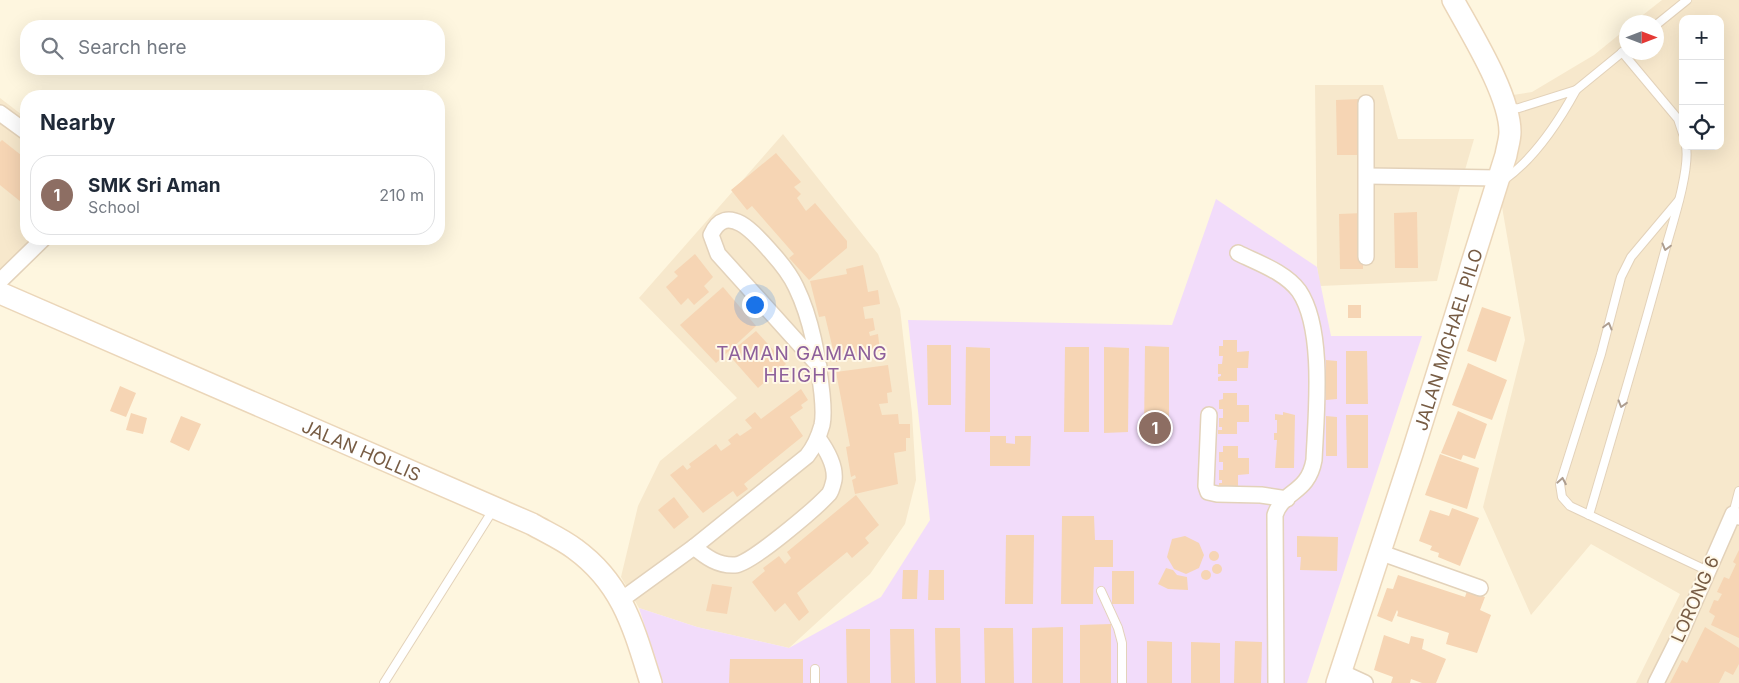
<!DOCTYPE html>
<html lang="en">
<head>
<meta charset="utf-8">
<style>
  :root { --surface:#fff; --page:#f2f2f3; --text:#1f2937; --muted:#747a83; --line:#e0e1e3; --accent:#b45309 }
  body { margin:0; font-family:Inter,sans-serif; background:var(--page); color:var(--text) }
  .controls { position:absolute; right:15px; top:15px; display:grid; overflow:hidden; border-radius:10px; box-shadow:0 5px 20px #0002 }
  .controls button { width:45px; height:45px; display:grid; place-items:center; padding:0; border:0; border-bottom:1px solid var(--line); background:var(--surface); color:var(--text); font:25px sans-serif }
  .compass { position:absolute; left:1619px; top:15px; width:45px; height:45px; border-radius:50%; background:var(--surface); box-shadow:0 5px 20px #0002; rotate:90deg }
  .you { position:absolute; left:754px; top:304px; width:18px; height:18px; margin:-12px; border:4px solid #fff; border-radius:50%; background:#1a73e8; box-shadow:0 0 0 8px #1a73e833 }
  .badge { display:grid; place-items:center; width:32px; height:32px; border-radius:50%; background:var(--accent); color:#fff; font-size:16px; font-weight:700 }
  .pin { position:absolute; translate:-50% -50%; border:2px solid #fff; box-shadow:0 1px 5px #0006 }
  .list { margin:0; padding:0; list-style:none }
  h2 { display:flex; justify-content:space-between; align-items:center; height:65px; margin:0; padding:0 20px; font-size:21px }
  h2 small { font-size:16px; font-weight:400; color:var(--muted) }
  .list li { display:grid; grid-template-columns:32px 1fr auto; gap:15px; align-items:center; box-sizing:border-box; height:80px; margin:0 10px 10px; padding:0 10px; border:1px solid var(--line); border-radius:20px }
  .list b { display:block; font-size:19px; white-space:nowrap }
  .list p { margin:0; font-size:16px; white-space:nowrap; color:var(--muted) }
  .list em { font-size:16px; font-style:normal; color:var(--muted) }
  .icon { flex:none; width:28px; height:28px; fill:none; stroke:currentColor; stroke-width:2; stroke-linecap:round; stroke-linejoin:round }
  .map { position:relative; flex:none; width:1739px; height:683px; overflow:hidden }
  .search { position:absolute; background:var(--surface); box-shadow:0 5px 20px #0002; left:20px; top:20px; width:425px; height:55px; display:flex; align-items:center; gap:12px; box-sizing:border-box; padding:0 18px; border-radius:20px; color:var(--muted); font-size:19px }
  .panel { position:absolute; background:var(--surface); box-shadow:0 5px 20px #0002; left:20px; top:90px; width:425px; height:155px; border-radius:20px }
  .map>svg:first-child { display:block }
  .residential { fill:#f7e8cc; fill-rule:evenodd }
  .education { fill:#f2dcfa }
  .building { fill:#f6d5b4 }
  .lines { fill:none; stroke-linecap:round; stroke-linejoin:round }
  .lane-casing { stroke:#e3d2ba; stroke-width:10 }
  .street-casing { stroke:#e3d2ba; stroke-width:18 }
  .secondary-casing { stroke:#ebd6b9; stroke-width:24 }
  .lane { stroke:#fff; stroke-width:8 }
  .street { stroke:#fff; stroke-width:15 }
  .secondary { stroke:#fff; stroke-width:21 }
  .oneway { stroke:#ad9d8f }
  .labels { text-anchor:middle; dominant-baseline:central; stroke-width:4; stroke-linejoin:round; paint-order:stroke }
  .street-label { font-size:18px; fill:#775c44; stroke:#fff8e7 }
  .neighbourhood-label { font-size:19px; letter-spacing:1px; fill:#8d5f9b; stroke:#fff8e7 }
</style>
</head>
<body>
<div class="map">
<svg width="1739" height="683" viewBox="0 0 1739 683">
  <rect width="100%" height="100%" fill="#fef6df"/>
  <!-- residential -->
  <g class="residential">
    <path d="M1662,0H1739V683H1636L1680,594L1591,544L1531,615L1483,507L1525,340L1501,201L1516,157L1521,127L1513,95L1532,92L1594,55L1626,29V52H1656V22H1634ZM1683,19H1720V146H1683Z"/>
    <path d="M1315,85H1383L1398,139H1474L1458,194L1437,281L1320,286L1317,267Z"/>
    <path d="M0,98L26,118V239H55L4,288L0,286Z"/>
    <path d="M783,134L878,254L900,309L912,413L916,480L905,524L870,574L789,648L697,627L639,608L621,577L638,506L660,461L737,398L639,298Z"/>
  </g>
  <!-- education -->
  <path class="education" d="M1216,199L1317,267L1331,336H1422L1307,683H663L639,608L697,627L789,648L881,597L930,520L908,320L1172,325Z"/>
  <!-- building -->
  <g class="building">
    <path d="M1359,99L1360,155H1337L1336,100Z"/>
    <path d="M2,140L26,159V206L0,185V142Z"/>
    <path d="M776,153L801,182L794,187L801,194L797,198L806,211L815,203L847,241V248L809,280L789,258L794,254L752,206L747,210L731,190Z"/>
    <path d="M1417,212L1418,268H1395L1394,213Z"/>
    <path d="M1363,213V269H1340L1339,214Z"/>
    <path d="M695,254L713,277L704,286L709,292L694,305L688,298L681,305L666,287L678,276L674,272Z"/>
    <path d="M863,265L868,292L878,290L880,304L863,307L865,319L873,318L875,330L869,332L870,336L878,334L880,351L836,362L825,316L819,317L810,281L847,274L846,269Z"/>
    <path d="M723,287L756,326L716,363L680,325Z"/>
    <rect x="1348" y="305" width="13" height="13"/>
    <path d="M1482,307L1511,317L1496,362L1467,351Z"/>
    <path d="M756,331L786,364L758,388L728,354Z"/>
    <path d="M1223,340H1237V352L1249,351L1248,368H1237V381H1218V377L1221,376V374H1218V364H1222L1223,356H1219V346H1223Z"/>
    <path d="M927,345H951V405H928Z"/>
    <path d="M1145,346L1169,347V431H1144Z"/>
    <path d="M966,347L990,348V432H965Z"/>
    <path d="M1065,347H1089V432H1064Z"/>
    <path d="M1104,347L1129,348L1128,432L1104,433Z"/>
    <path d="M1346,351H1367L1368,404H1346Z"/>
    <path d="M1326,360L1337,361V399L1326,400Z"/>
    <path d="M1468,363L1507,380L1492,420L1452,405Z"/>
    <path d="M888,365L892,392L887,393L888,403L879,404L882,415L898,414L899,424H910V438H906V451L894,453L898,484L855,494L852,480L856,478L855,475L851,477L846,447L850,446L836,372Z"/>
    <path d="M120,386L136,393L126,417L110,411Z"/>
    <path d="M801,389L808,400L801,405L803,408L790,417L803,436L744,484L748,489L737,497L733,491L703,513L670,475L683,465L687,470L691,467L689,464L716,444L721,451L731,444L728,440L737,433L740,436L752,428L745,420L755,412L761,419Z"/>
    <path d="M1223,393H1237V405H1249V422H1237V434H1218V430H1222V427H1219V418H1223V409H1219V400L1223,399Z"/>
    <path d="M1458,411L1487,424L1475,459L1463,455L1461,460L1441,453Z"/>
    <path d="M1283,412L1295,415L1294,468H1275L1277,440H1274V433H1277V420H1275V414L1283,415Z"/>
    <path d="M131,413L147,418L143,434L126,430Z"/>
    <path d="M1346,415H1368V468H1347Z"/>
    <path d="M181,416L201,424L189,451L170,442Z"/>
    <path d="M1326,416L1337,417V456H1326Z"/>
    <path d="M990,436H1006V443L1015,444V436H1031L1030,466H990Z"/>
    <path d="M1223,446H1238V458H1249V474L1238,475V487H1219V483H1222V480H1219V470H1223V462H1219V452H1223Z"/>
    <path d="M1440,454L1479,468L1467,509L1425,495Z"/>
    <path d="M856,495L879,525L865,538L869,543L852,558L847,552L797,593L809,612L799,621L785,603L775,612L752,582L765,571L763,568L779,556L785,564L791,558L787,552Z"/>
    <path d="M674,497L689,517L674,529L658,510Z"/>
    <path d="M1452,508L1479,518L1460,566L1438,557L1439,553L1430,550L1432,546L1419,541L1430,510L1449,516Z"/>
    <path d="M1062,516H1094L1095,540H1113V567H1094L1093,604H1061Z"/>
    <path d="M1006,535H1034L1033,604H1005Z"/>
    <path d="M1185,536L1199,543L1204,555L1199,568L1186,574L1174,569L1167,557L1172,539Z"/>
    <path d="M1297,536L1338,537L1337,571L1300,570L1301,557H1297Z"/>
    <path d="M1739,550V638L1711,625L1715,616L1709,612L1714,600L1718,601L1722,594L1717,592L1724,577L1729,579L1736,564L1733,562Z"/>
    <circle cx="1214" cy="556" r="5"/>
    <circle cx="1217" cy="569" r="5"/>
    <path d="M1166,568L1173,570L1177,575L1187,577L1188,590L1168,589L1158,584Z"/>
    <circle cx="1206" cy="575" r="5"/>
    <path d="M903,570H918L917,599H902Z"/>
    <path d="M929,570H944V600H928Z"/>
    <rect x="1112" y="571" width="22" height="33"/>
    <path d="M1398,575L1465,597L1467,591L1485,597L1480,610L1491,615L1477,653L1446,644L1449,633L1397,616L1398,612L1397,610L1392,622L1377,616L1387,588L1393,589Z"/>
    <path d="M712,584L732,587L727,614L706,611Z"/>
    <path d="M1111,624V683H1080V625Z"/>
    <path d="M1063,627V683H1032V628Z"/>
    <path d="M1705,627L1739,648V664L1733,675L1725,671L1719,683H1670L1682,660L1687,663Z"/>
    <path d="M935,628H960L961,683H936Z"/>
    <path d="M984,628H1013L1014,683H985Z"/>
    <path d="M846,629H870V683H847Z"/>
    <path d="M890,629H914L915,683H891Z"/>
    <path d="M1384,635L1409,644L1411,636L1424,639L1422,649L1446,659L1436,683H1422L1411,679L1410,683H1391L1393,677L1374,670Z"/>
    <path d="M1147,641L1172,642V683H1147Z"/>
    <path d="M1235,641L1262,642L1261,683H1234Z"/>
    <path d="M1191,642L1220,643V683H1191Z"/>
    <path d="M730,659H803V683H729Z"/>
  </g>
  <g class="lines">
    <defs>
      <g id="lane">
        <path d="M1656,25L1687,0"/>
        <path d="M1622,52L1678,119L1683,134"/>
        <path d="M1576,90L1625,50"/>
        <path d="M1504,180C1535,158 1558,123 1576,90L1519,108L1508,109"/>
        <path d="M1679,200L1631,257L1621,277L1601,354L1560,484L1562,497L1570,506L1708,571"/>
        <path d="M1733,514L1739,491"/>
        <path d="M1589,515C1615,426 1642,337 1666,247C1673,222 1690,170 1686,146"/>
        <path d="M1101,591L1118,628L1122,643V683"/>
        <path d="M815,669V683"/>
        <path d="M384,683L493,510"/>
      </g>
      <g id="street">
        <path d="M1366,103V257"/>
        <path d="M0,113L26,132"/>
        <path d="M1367,176L1498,178"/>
        <path d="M1238,253C1258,263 1285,272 1299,291C1325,329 1316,415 1314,460C1308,494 1283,490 1275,515L1276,683"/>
        <path d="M0,281L43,239"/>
        <path d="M1209,415L1206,486L1208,492L1217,494L1261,495L1287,499"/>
        <path d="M694,547C706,557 718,566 735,565C751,564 816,508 829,494C832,490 833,484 834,480C836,465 826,449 818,438"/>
        <path d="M1379,552L1480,588"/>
        <path d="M621,600L694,547L807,456C815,446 819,436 822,425C824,416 823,404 822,394C818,358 812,320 796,287C790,274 781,263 772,253C758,237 727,199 711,235L718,254L819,366"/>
        <path d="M1341,672L1365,683"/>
        <path d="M1656,683L1680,635L1733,514L1739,517"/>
      </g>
      <g id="secondary">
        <path id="s1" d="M0,293L532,524C546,532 562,539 575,549C623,584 634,629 651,683"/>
        <path id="s2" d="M1337,683L1412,454L1506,155C1507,148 1510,140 1510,132C1510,95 1471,33 1453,0"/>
      </g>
    </defs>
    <!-- lane casing -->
    <use href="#lane" class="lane-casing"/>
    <!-- street casing -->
    <use href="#street" class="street-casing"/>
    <!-- secondary casing -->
    <use href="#secondary" class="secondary-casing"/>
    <!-- lane -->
    <use href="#lane" class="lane"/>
    <!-- street -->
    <use href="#street" class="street"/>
    <!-- secondary -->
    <use href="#secondary" class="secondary"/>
  </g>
  <!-- one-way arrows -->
  <defs><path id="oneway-chevron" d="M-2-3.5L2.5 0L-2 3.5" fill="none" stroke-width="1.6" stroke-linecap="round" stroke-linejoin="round" transform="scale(1.25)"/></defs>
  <g class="oneway">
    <use href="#oneway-chevron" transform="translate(1666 247) rotate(105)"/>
    <use href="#oneway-chevron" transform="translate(1608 326) rotate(-75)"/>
    <use href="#oneway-chevron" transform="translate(1622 404) rotate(107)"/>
    <use href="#oneway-chevron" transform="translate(1562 481) rotate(-80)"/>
  </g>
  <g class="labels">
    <!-- street labels -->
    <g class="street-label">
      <text stroke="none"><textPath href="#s2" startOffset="361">JALAN MICHAEL PILO</textPath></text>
      <text stroke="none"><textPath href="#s1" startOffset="394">JALAN HOLLIS</textPath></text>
      <text transform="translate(1695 599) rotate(-66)">LORONG 6</text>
    </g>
    <!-- neighbourhood labels -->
    <g class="neighbourhood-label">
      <text x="802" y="353">TAMAN GAMANG<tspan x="802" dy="22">HEIGHT</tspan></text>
    </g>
  </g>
</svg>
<div class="controls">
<button>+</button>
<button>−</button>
<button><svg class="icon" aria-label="locate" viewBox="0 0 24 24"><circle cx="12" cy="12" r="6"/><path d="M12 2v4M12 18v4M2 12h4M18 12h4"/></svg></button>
</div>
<svg class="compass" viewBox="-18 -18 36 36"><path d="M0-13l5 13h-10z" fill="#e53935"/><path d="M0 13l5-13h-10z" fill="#747a83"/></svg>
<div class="you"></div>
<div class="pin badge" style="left:1155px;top:428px;background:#8d6e63">1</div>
<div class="search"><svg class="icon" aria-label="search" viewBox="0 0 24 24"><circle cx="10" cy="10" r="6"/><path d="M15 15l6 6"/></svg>Search here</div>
<section class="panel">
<h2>Nearby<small></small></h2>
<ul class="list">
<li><span class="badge" style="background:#8d6e63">1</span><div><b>SMK Sri Aman</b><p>School</p></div><em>210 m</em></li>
</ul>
</section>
</div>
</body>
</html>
